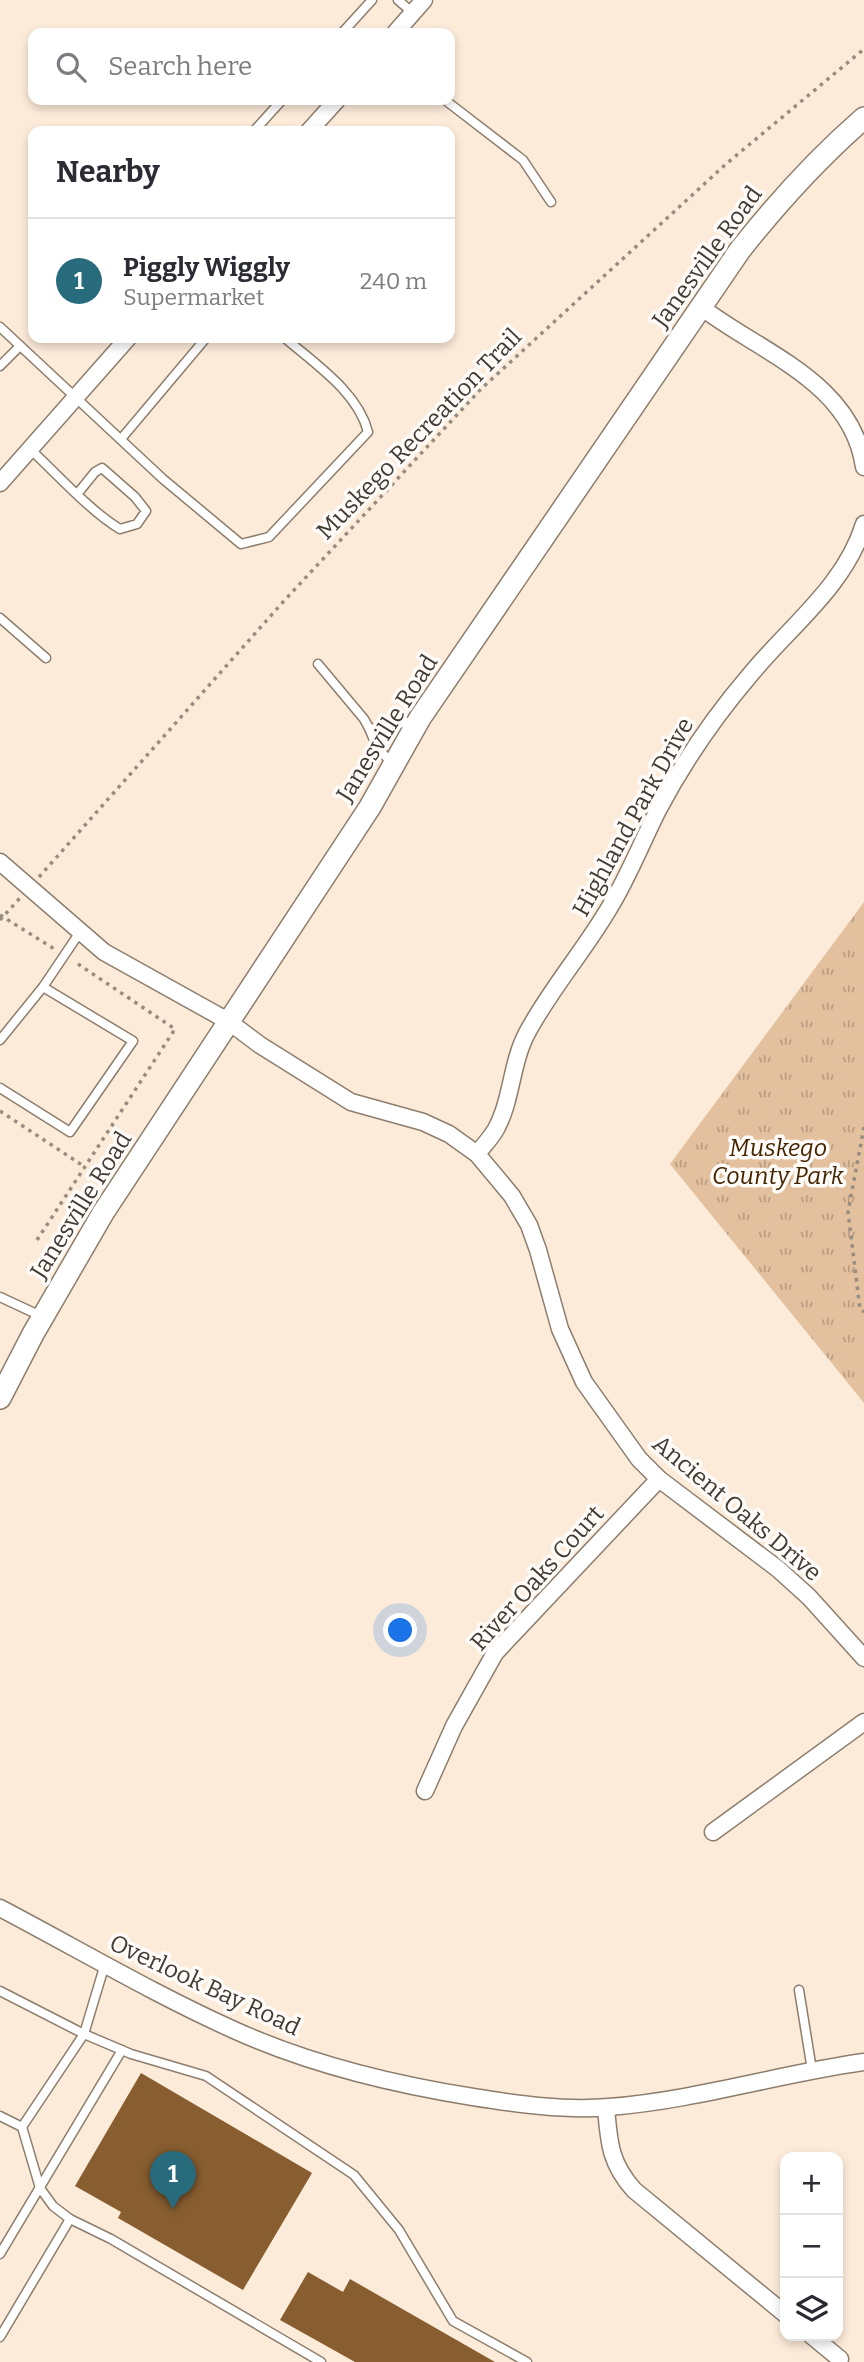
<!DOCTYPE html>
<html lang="en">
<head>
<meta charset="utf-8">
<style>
  :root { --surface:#fff; --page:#f2f2f3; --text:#2b2b33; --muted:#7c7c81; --line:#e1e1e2; --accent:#276b7c }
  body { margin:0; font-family:Bitter,serif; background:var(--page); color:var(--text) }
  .controls { position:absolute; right:21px; bottom:21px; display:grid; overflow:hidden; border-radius:14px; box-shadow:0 4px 10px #0003 }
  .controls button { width:63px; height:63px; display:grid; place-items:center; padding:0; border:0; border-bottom:2px solid var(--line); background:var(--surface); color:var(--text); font:35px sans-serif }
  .you { position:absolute; left:401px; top:1631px; width:24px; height:24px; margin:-18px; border:5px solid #fff; border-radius:50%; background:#1a73e8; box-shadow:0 0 0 10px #1a73e833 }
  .badge { display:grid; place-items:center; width:46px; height:46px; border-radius:50%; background:var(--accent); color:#fff; font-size:23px; font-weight:700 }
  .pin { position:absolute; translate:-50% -58px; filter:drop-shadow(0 2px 4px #0008) }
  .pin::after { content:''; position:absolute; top:37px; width:24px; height:21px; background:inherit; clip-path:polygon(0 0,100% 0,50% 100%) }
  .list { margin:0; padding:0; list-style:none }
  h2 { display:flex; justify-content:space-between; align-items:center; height:91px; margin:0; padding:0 28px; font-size:30px }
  h2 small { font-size:23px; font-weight:400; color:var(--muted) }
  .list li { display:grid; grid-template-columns:46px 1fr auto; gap:21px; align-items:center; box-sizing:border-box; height:126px; padding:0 28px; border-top:2px solid var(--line) }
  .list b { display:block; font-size:26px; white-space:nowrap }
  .list p { margin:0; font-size:23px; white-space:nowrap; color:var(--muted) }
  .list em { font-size:23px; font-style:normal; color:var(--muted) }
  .icon { flex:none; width:38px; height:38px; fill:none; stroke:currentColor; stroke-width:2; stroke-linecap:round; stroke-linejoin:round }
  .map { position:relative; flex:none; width:864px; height:2362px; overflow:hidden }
  .search { position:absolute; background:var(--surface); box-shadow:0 4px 10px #0003; left:28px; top:28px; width:427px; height:77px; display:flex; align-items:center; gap:18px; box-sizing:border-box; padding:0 24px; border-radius:14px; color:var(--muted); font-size:26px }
  .panel { position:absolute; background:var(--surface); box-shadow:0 4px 10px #0003; left:28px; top:126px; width:427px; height:217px; border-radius:14px }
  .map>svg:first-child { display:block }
  .grass { fill:url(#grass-tufts) }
  .building { fill:#885e30 }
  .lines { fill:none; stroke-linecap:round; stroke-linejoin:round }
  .service-casing { stroke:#8d7d6d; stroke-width:11 }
  .minor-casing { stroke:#8d7d6d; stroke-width:19 }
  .secondary-casing { stroke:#8d7d6d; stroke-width:24 }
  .path { stroke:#988c80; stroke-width:3.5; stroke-dasharray:3.5 5; stroke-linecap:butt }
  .service { stroke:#fff; stroke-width:8 }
  .minor { stroke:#fff; stroke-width:16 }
  .secondary { stroke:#fff; stroke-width:21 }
  .labels { text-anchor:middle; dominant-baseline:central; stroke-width:7; stroke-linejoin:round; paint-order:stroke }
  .street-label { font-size:24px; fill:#423b34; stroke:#fffbf8 }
  .park-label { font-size:24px; font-style:italic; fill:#442500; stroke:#fffbf8 }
</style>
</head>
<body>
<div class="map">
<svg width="864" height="2362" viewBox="0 0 864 2362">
  <defs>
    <pattern id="grass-tufts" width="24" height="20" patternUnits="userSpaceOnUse" patternTransform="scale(1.75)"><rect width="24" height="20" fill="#e3c09e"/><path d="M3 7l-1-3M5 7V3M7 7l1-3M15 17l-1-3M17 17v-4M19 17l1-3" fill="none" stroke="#ba9d82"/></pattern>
  </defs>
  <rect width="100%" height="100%" fill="#fdebda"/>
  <!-- grass -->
  <path class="grass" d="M864,902V1403L670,1164Z"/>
  <!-- building -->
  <g class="building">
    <path d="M141,2073L312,2173L243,2290L118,2218L121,2212L75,2186Z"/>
    <path d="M308,2272L343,2292L350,2279L495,2362H355L280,2320Z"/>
  </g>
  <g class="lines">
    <defs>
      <g id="service">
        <path d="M398,0L413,13"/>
        <path d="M342,33L372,0"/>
        <path d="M445,100L523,160L551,202"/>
        <path d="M254,131L282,100"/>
        <path d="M0,327L163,479L241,544L269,537L368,432C358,392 315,364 285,338"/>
        <path d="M0,366L20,346"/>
        <path d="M121,439L206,338"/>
        <path d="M30,449C55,472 91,512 120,529L137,524L146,511L135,497L102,468L95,472L78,493"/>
        <path d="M0,618L46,658"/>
        <path d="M318,664L364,719L369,728"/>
        <path d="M391,763L376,745L369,728L381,729L414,720"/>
        <path d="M0,1040L43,987L80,932"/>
        <path d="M0,1088L70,1132L133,1041L43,987"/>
        <path d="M0,1297L43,1317"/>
        <path d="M799,1990L812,2070"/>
        <path d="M0,1991L84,2034L131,2054L206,2076L354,2175L399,2230L453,2321L527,2362"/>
        <path d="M0,2116L22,2127L40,2188L53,2206L70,2219L111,2239L321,2362"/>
        <path d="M22,2127L84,2034L105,1964"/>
        <path d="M0,2254L122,2050"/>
        <path d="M0,2337L70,2219"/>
      </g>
      <g id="minor">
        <path d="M395,33L424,0"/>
        <path d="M309,131L337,100"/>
        <path d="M701,307C761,353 852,382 864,467"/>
        <path d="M0,483L128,338"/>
        <path d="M0,862L104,952L228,1021L260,1045L351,1102L423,1122L449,1134L477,1154L512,1196L529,1225L538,1250L560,1329L584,1382L639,1459L659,1479L778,1569L809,1597L864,1658"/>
        <path d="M477,1154C483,1146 491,1138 496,1129C512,1100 511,1063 527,1033C551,988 585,950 611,905C629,875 642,842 658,810C684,761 714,717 750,675C790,626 845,586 864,524"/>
        <path d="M425,1791L454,1726L495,1653L659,1479"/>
        <path d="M713,1832L864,1722"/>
        <path d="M0,1908C78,1949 154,1994 234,2030C309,2064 391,2084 473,2097C517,2104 565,2111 609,2107C697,2100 778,2074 864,2062"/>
        <path d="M606,2108C609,2143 610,2163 634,2190L785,2314"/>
        <path d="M812,2336L840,2359"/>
      </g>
      <path id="secondary" d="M0,1398L33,1334L103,1213L370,807L420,718L740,250C778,202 818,158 864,118"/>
    </defs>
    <!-- service casing -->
    <use href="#service" class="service-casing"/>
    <!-- minor casing -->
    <use href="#minor" class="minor-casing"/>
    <!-- secondary casing -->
    <use href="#secondary" class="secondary-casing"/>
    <!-- path -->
    <g class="path">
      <path d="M39,877L283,602L481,389L726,164L864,49"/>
      <path d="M0,915L56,950"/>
      <path d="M0,920L20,898"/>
      <path d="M0,1111L85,1167"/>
      <path d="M864,1127L848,1212L860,1309L864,1312"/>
      <path d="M37,1240L175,1029L75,962"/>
    </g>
    <!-- service -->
    <use href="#service" class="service"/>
    <!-- minor -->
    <use href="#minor" class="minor"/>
    <!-- secondary -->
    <use href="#secondary" class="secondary"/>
  </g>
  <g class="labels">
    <!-- street labels -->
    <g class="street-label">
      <text transform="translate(707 257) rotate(-54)">Janesville Road</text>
      <text transform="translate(419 434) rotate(-46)">Muskego Recreation Trail</text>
      <text transform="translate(387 728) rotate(-58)">Janesville Road</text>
      <text transform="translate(633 817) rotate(-61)">Highland Park Drive</text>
      <text transform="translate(81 1205) rotate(-58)">Janesville Road</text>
      <text transform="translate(737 1508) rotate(40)">Ancient Oaks Drive</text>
      <text transform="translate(537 1578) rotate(-48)">River Oaks Court</text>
      <text transform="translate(205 1985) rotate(25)">Overlook Bay Road</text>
    </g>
    <!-- park labels -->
    <g class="park-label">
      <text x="778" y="1148">Muskego<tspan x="778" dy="28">County Park</tspan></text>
    </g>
  </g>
</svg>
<div class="controls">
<button>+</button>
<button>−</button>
<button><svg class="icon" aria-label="layers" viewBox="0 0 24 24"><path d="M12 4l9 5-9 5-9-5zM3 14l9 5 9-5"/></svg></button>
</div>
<div class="you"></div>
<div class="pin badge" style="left:173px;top:2209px">1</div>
<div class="search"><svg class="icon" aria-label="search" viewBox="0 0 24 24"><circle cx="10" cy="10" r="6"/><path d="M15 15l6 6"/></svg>Search here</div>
<section class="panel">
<h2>Nearby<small></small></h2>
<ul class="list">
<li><span class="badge">1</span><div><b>Piggly Wiggly</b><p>Supermarket</p></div><em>240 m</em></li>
</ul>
</section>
</div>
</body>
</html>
